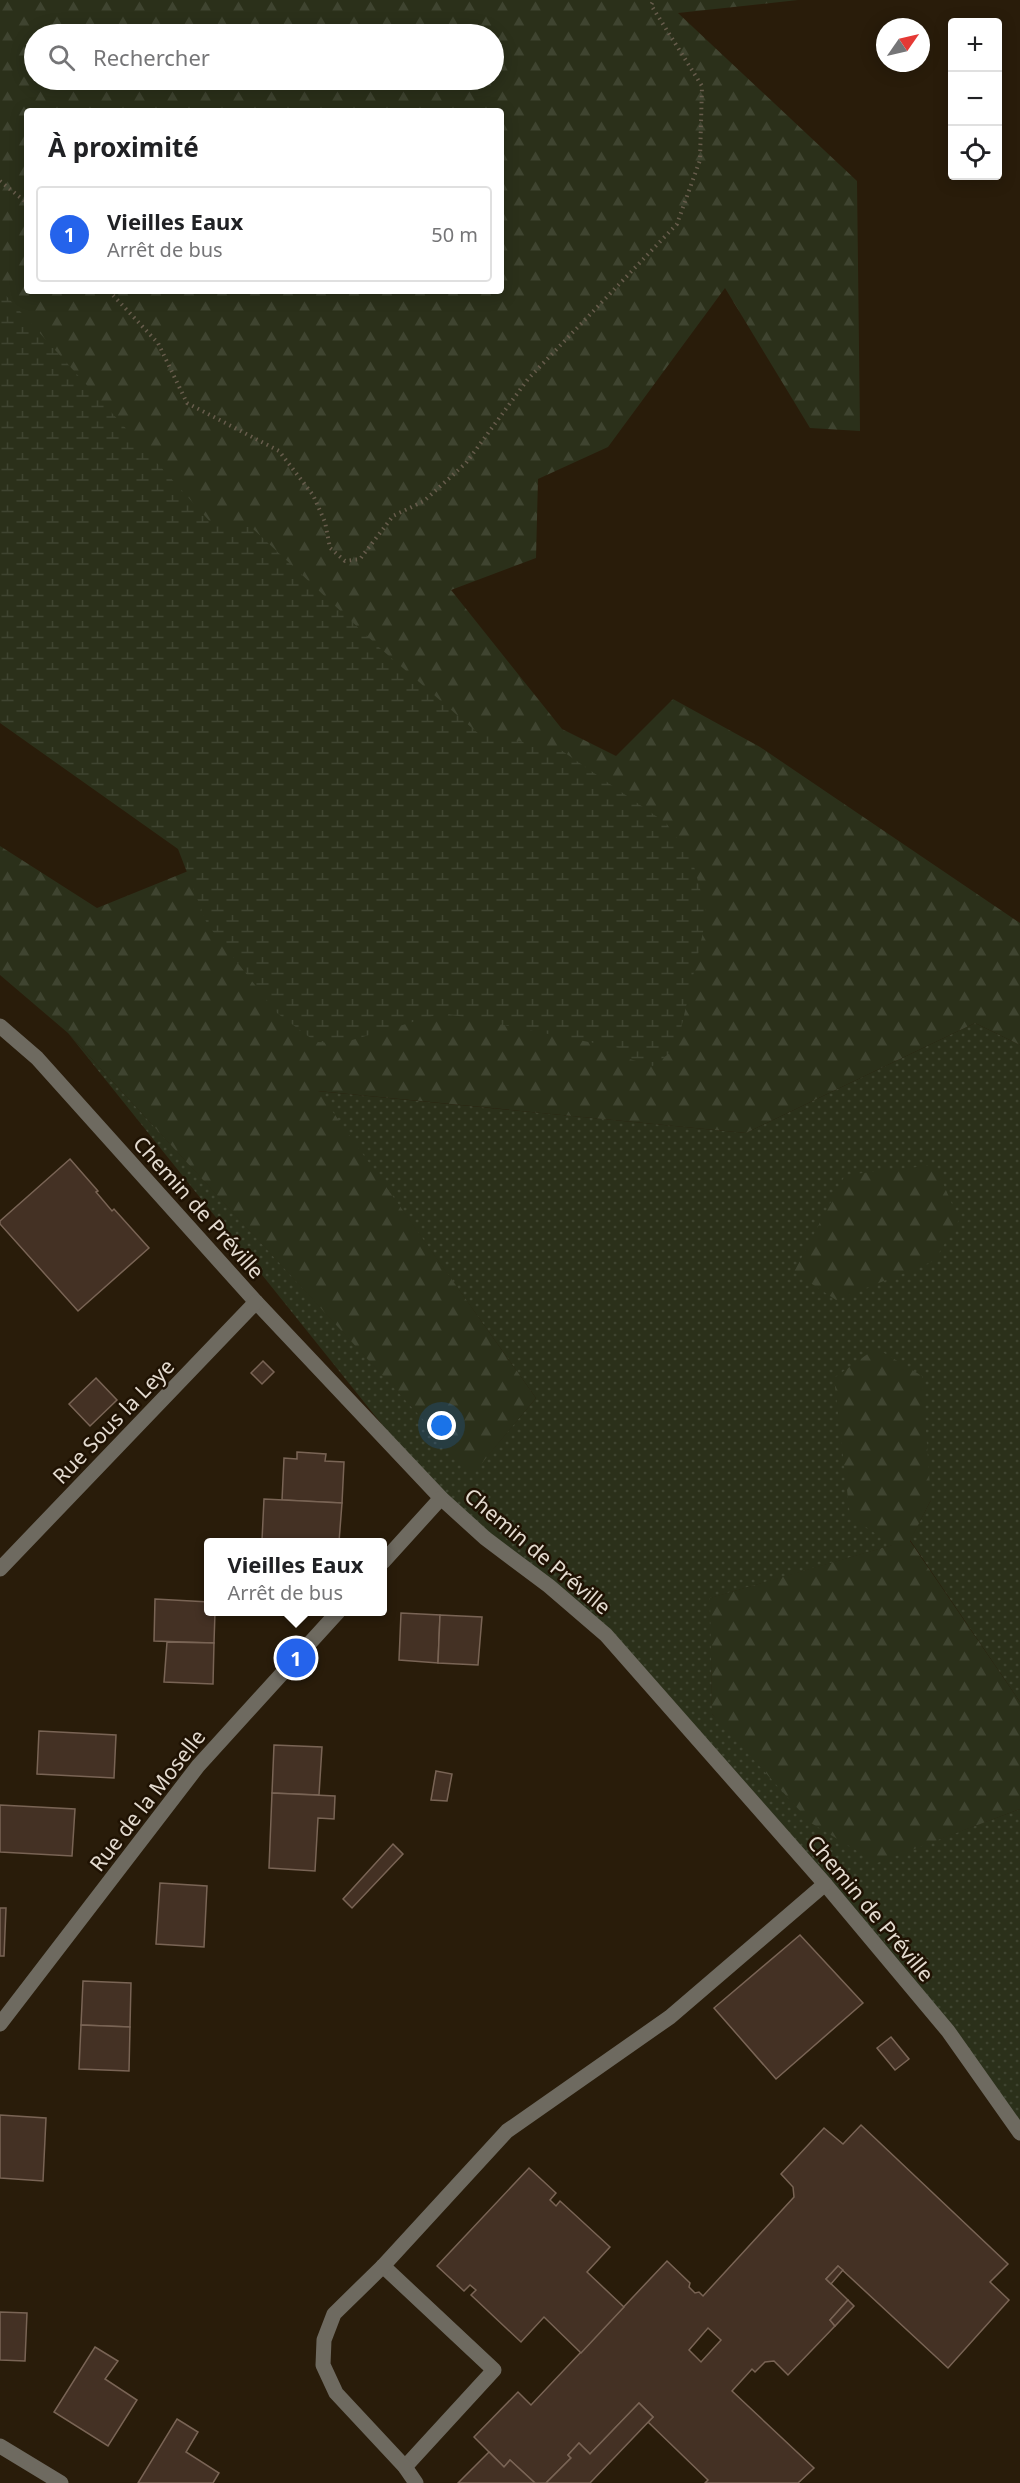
<!DOCTYPE html>
<html lang="fr">
<head>
<meta charset="utf-8">
<style>
  :root { --surface:#fff; --page:#f6f6f6; --text:#202124; --muted:#757577; --line:#e0e0e0; --accent:#2563eb }
  body { margin:0; font-family:"Noto Sans",sans-serif; background:var(--page); color:var(--text) }
  .controls { position:absolute; right:18px; top:18px; display:grid; overflow:hidden; border-radius:6px; box-shadow:0 3px 15px #0003 }
  .controls button { width:54px; height:54px; display:grid; place-items:center; padding:0; border:0; border-bottom:2px solid var(--line); background:var(--surface); color:var(--text); font:30px sans-serif }
  .compass { position:absolute; left:876px; top:18px; width:54px; height:54px; border-radius:50%; background:var(--surface); box-shadow:0 3px 15px #0003; rotate:56deg }
  .you { position:absolute; left:442px; top:1426px; width:21px; height:21px; margin:-15px; border:4px solid #fff; border-radius:50%; background:#1a73e8; box-shadow:0 0 0 9px #1a73e833 }
  .badge { display:grid; place-items:center; width:39px; height:39px; border-radius:50%; background:var(--accent); color:#fff; font-size:20px; font-weight:700 }
  .pin { position:absolute; translate:-50% -50%; border:3px solid #fff; box-shadow:0 2px 6px #0006 }
  .popup { position:absolute; left:204px; top:1538px; width:183px; height:78px; box-sizing:border-box; display:grid; place-content:center; border-radius:6px; background:var(--surface); filter:drop-shadow(0 2px 4px #0005); font-size:20px; white-space:nowrap; color:var(--muted) }
  .popup b { font-size:22px; color:var(--text) }
  .popup::after { content:''; position:absolute; left:50%; top:100%; margin-left:-12px; border:12px solid transparent; border-top-color:var(--surface) }
  .list { margin:0; padding:0; list-style:none }
  h2 { display:flex; justify-content:space-between; align-items:center; height:78px; margin:0; padding:0 24px; font-size:26px }
  h2 small { font-size:20px; font-weight:400; color:var(--muted) }
  .list li { display:grid; grid-template-columns:39px 1fr auto; gap:18px; align-items:center; box-sizing:border-box; height:96px; margin:0 12px 12px; padding:0 12px; border:2px solid var(--line); border-radius:6px }
  .list b { display:block; font-size:22px; white-space:nowrap }
  .list p { margin:0; font-size:20px; white-space:nowrap; color:var(--muted) }
  .list em { font-size:20px; font-style:normal; color:var(--muted) }
  .icon { flex:none; width:33px; height:33px; fill:none; stroke:currentColor; stroke-width:2; stroke-linecap:round; stroke-linejoin:round }
  .map { position:relative; flex:none; width:1020px; height:2483px; overflow:hidden }
  .search { position:absolute; background:var(--surface); box-shadow:0 3px 15px #0003; left:24px; top:24px; width:480px; height:66px; display:flex; align-items:center; gap:15px; box-sizing:border-box; padding:0 21px; border-radius:33px; color:var(--muted); font-size:22px }
  .panel { position:absolute; background:var(--surface); box-shadow:0 3px 15px #0003; left:24px; top:108px; width:480px; height:186px; border-radius:6px }
  .map>svg:first-child { display:block }
  .grass { fill:url(#grass-dots) }
  .forest { fill:url(#forest-firs); fill-rule:evenodd }
  .wetland { fill:url(#wetland-marsh) }
  .building { fill:#443124; stroke:#796455; stroke-width:1.5; fill-rule:evenodd }
  .lines { fill:none; stroke-linecap:round; stroke-linejoin:round }
  .path { stroke:#675c4c; stroke-width:4; stroke-dasharray:1.5 4.5; stroke-linecap:butt }
  .minor { stroke:#6e6a60; stroke-width:15 }
  .labels { text-anchor:middle; dominant-baseline:central; stroke-width:5; stroke-linejoin:round; paint-order:stroke }
  .street-label { font-size:21px; fill:#e4dbd0; stroke:#1f1203 }
</style>
</head>
<body>
<div class="map">
<svg width="1020" height="2483" viewBox="0 0 1020 2483">
  <defs>
    <pattern id="grass-dots" width="8" height="8" patternUnits="userSpaceOnUse" patternTransform="scale(1.5)"><rect width="8" height="8" fill="#2b301a"/><path d="M2 2h.1M6 6h.1" fill="none" stroke="#3f4430" stroke-width="1.8" stroke-linecap="round"/></pattern>
    <pattern id="forest-firs" width="22" height="20" patternUnits="userSpaceOnUse" patternTransform="scale(1.5)"><rect width="22" height="20" fill="#2b301a"/><path d="M5 1l3.5 6h-7zM16 11l3.5 6h-7z" fill="#3f4430"/></pattern>
    <pattern id="wetland-marsh" width="20" height="14" patternUnits="userSpaceOnUse" patternTransform="scale(1.5)"><rect width="20" height="14" fill="#2b301a"/><path d="M1 5h8M5 5V1M11 12h8M15 12V8" fill="none" stroke="#3f4430"/></pattern>
  </defs>
  <rect width="100%" height="100%" fill="#291c0a"/>
  <!-- grass -->
  <path class="grass" d="M975,1023L1020,1045V1702L910,1540L931,1500L893,1545L711,1598L712,1714L877,1862L1020,1809V2133L948,2030L633,1665L441,1498L68,1033L473,1473L536,1398L317,1091L746,1133Z"/>
  <!-- forest -->
  <g class="forest">
    <path d="M0,0H798L678,13L857,181L860,431L810,428L725,288L608,447L538,479L536,558L451,590L562,729L616,756L673,699L760,747L1020,923V1045L975,1023L746,1133L318,1091L536,1398L473,1474L68,1033L0,975V846L97,908L282,833L0,379ZM34,34H494V80H34ZM27,111H501V291H27Z"/>
    <path d="M935,1165L959,1220L934,1261L836,1300L794,1272L845,1175Z"/>
    <path d="M876,1348L922,1376L931,1500L910,1541L1020,1702V1809L877,1863L811,1823L712,1714L710,1598L892,1545L850,1516L834,1378Z"/>
  </g>
  <!-- wetland -->
  <path class="wetland" d="M0,289L214,526L251,527L381,649L479,734L558,748L666,823L692,859L707,915L680,1033L671,1052L653,1066L626,1058L619,1048L443,1013L342,1043L316,1042L277,1013L207,924L178,849L0,723Z"/>
  <!-- building -->
  <g class="building">
    <path d="M70,1159L98,1191L96,1192L112,1211L114,1209L149,1248L78,1311L0,1224V1221Z"/>
    <path d="M263,1361L274,1372L262,1384L251,1373Z"/>
    <path d="M96,1378L117,1400L90,1426L69,1404Z"/>
    <path d="M297,1452L326,1454L325,1461L344,1462L342,1503L282,1500L284,1458L297,1459Z"/>
    <path d="M264,1499L342,1503L339,1542L262,1540Z"/>
    <path d="M155,1599L209,1602V1612H215L214,1643L154,1641Z"/>
    <path d="M401,1613L440,1615L438,1663L399,1660Z"/>
    <path d="M440,1615L482,1617L478,1665L438,1663Z"/>
    <path d="M167,1642L214,1643L213,1684L164,1682Z"/>
    <path d="M39,1731L116,1735L114,1778L37,1774Z"/>
    <path d="M274,1745L322,1747L319,1795L272,1793Z"/>
    <path d="M436,1771L452,1774L447,1801L431,1800Z"/>
    <path d="M272,1793L335,1796L334,1819L318,1818L315,1871L269,1868Z"/>
    <path d="M0,1805L75,1809L72,1856L0,1852Z"/>
    <path d="M393,1844L403,1854L352,1908L343,1899Z"/>
    <path d="M160,1883L207,1886L204,1947L156,1944Z"/>
    <path d="M0,1908H6L4,1956H0Z"/>
    <path d="M800,1935L863,2003L776,2079L714,2008Z"/>
    <path d="M83,1981L131,1983L130,2027L81,2025Z"/>
    <path d="M81,2025L130,2027L129,2071L79,2069Z"/>
    <path d="M891,2037L909,2059L895,2070L877,2048Z"/>
    <path d="M0,2115L46,2118L43,2181L0,2178Z"/>
    <path d="M861,2125L1008,2264L990,2282L1009,2300L948,2368L838,2266L826,2279L848,2300L830,2320L835,2326L788,2375L774,2361L765,2362L755,2372L752,2369L732,2391L814,2468L798,2483H705L708,2480L648,2422L653,2417L639,2403L590,2454L579,2443L568,2455L571,2458L546,2483H535L510,2460L504,2467L474,2437L518,2392L531,2405L667,2261L690,2283L689,2287L695,2293L699,2292L703,2296L794,2197L793,2187L781,2174L824,2128L843,2144ZM708,2328L721,2340L701,2362L689,2350Z"/>
    <path d="M529,2168L556,2193L550,2200L556,2206L560,2201L610,2247L587,2272L624,2307L581,2353L544,2317L521,2342L471,2295L476,2290L470,2285L464,2291L437,2266Z"/>
    <path d="M838,2266L843,2270L831,2284L826,2279Z"/>
    <path d="M848,2300L854,2306L835,2326L830,2320Z"/>
    <path d="M0,2312L27,2313L25,2361L0,2360Z"/>
    <path d="M95,2347L118,2361L105,2379L137,2400L108,2446L54,2412Z"/>
    <path d="M639,2403L653,2417L590,2483H546L571,2458L568,2455L579,2443L590,2454Z"/>
    <path d="M177,2419L198,2432L186,2452L219,2473L213,2483H138Z"/>
    <path d="M489,2452L504,2467L510,2460L535,2483H458Z"/>
  </g>
  <g class="lines">
    <!-- path -->
    <g class="path">
      <path d="M0,181L27,203"/>
      <path d="M109,291L158,343L187,403L279,451L313,495L325,522L330,548L345,561L360,559L393,516L424,501L466,463L528,379L677,224L700,160L702,86L651,5L654,0"/>
    </g>
    <!-- minor -->
    <g class="minor">
      <path d="M0,1026L37,1058L256,1302L441,1498L485,1538L549,1586L606,1635L825,1884L948,2031L1020,2133"/>
      <path d="M383,1562L441,1498"/>
      <path d="M0,1569L256,1302"/>
      <path d="M0,2024L198,1766L338,1612"/>
      <path d="M383,2266L494,2370L405,2467"/>
      <path d="M0,2446L61,2483"/>
      <path d="M416,2483L405,2467L336,2393L323,2365L324,2340L334,2314L383,2266L507,2131L670,2017L825,1884"/>
    </g>
  </g>
  <g class="labels">
    <!-- street labels -->
    <g class="street-label">
      <text transform="translate(199 1207) rotate(48)">Chemin de Préville</text>
      <text transform="translate(113 1421) rotate(-46)">Rue Sous la Leye</text>
      <text transform="translate(538 1551) rotate(40)">Chemin de Préville</text>
      <text transform="translate(147 1800) rotate(-52)">Rue de la Moselle</text>
      <text transform="translate(871 1908) rotate(50)">Chemin de Préville</text>
    </g>
  </g>
</svg>
<div class="controls">
<button>+</button>
<button>−</button>
<button><svg class="icon" aria-label="locate" viewBox="0 0 24 24"><circle cx="12" cy="12" r="6"/><path d="M12 2v4M12 18v4M2 12h4M18 12h4"/></svg></button>
</div>
<svg class="compass" viewBox="-18 -18 36 36"><path d="M0-13l5 13h-10z" fill="#e53935"/><path d="M0 13l5-13h-10z" fill="#757577"/></svg>
<div class="you"></div>
<div class="pin badge" style="left:296px;top:1658px">1</div>
<div class="popup"><b>Vieilles Eaux</b>Arrêt de bus</div>
<div class="search"><svg class="icon" aria-label="search" viewBox="0 0 24 24"><circle cx="10" cy="10" r="6"/><path d="M15 15l6 6"/></svg>Rechercher</div>
<section class="panel">
<h2>À proximité<small></small></h2>
<ul class="list">
<li><span class="badge">1</span><div><b>Vieilles Eaux</b><p>Arrêt de bus</p></div><em>50 m</em></li>
</ul>
</section>
</div>
</body>
</html>
